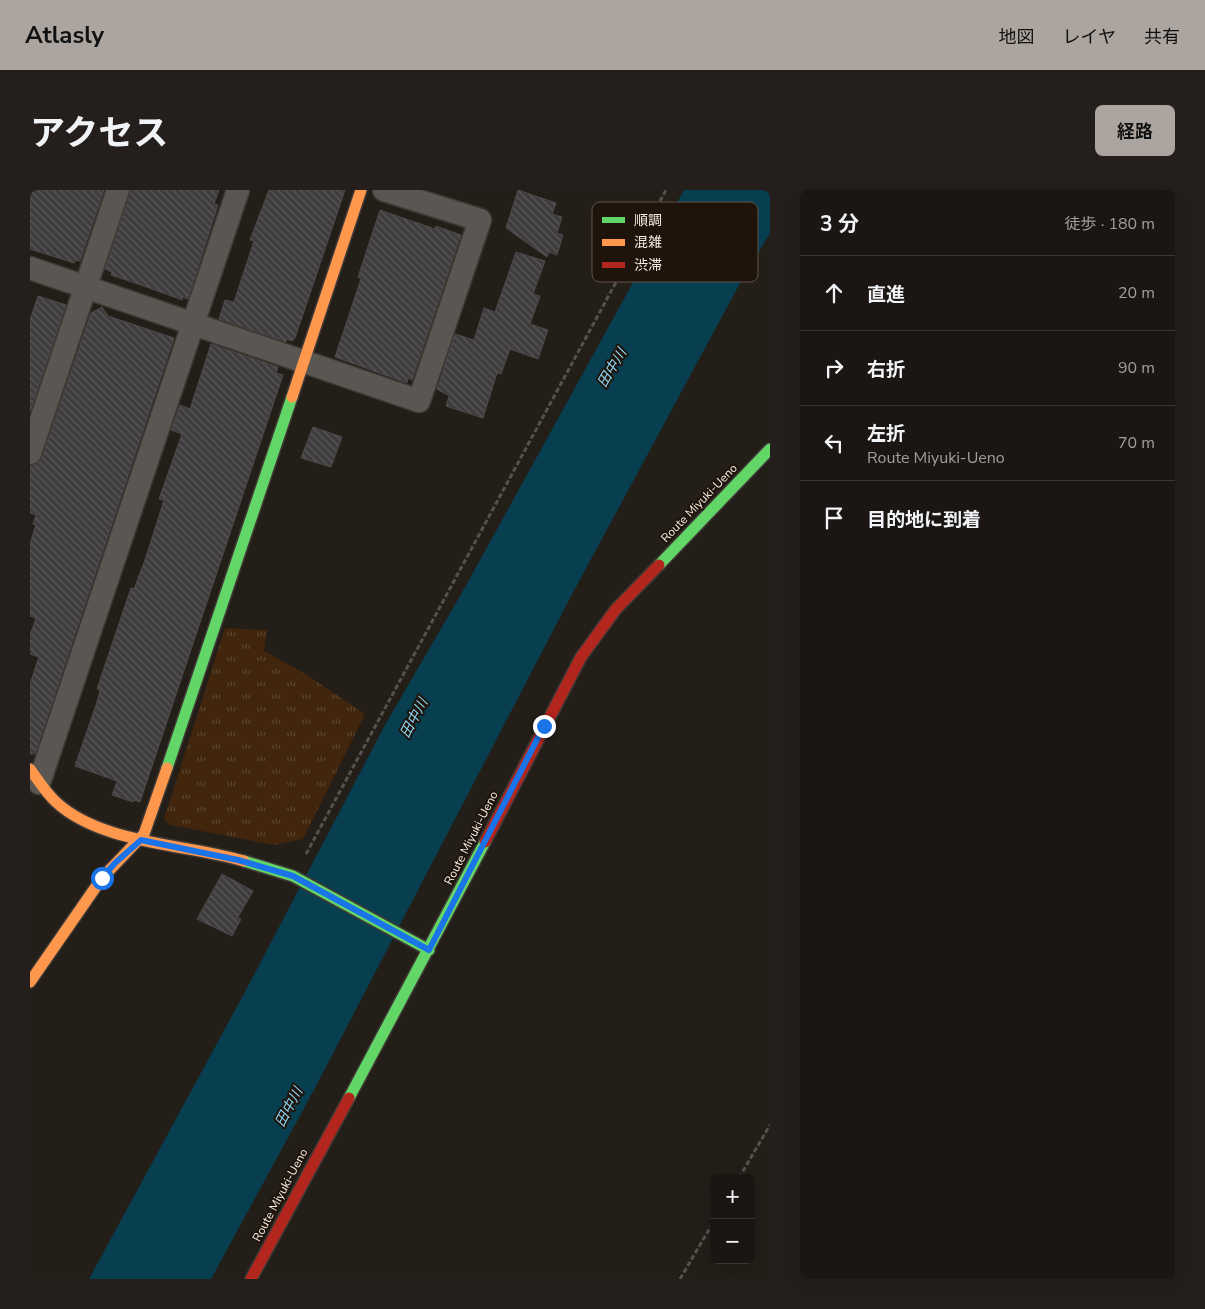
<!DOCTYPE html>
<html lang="ja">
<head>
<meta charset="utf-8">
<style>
  :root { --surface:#1b1613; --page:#241f1c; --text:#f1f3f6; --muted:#a09fa0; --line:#393533; --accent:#aca59f }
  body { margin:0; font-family:"Nunito Sans","Noto Sans JP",sans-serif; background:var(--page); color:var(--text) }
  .controls { position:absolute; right:15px; bottom:15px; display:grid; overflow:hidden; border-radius:8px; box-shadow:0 5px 20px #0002 }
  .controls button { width:45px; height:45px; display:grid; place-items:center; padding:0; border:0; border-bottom:1px solid var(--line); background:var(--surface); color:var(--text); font:25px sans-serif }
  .stop { position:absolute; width:15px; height:15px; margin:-11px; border:4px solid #1a73e8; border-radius:50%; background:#fff }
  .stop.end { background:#1a73e8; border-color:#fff; box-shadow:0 1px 5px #0008 }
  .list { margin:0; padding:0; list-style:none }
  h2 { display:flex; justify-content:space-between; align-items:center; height:65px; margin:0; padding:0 20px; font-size:21px }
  h2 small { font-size:16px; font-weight:400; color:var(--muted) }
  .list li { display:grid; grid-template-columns:32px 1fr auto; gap:15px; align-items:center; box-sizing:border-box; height:75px; padding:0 20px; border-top:1px solid var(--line) }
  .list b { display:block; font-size:19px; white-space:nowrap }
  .list p { margin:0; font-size:16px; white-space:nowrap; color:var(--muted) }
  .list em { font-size:16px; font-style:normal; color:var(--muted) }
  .icon { flex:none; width:28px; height:28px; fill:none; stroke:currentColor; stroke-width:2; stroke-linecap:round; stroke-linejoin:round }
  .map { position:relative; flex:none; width:740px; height:1089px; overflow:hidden; border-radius:8px }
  header { display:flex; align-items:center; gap:30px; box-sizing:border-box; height:70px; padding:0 25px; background:var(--accent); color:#111 }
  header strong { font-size:24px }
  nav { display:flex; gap:28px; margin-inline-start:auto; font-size:18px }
  .intro { display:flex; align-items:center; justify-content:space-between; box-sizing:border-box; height:120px; padding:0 30px }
  h1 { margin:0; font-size:35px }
  .button { padding:12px 22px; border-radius:8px; background:var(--accent); color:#111; font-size:18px; font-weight:700 }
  main { display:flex; gap:30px; padding:0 30px }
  aside { flex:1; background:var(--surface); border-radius:8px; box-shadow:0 5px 20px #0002 }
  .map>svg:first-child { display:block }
  .park { fill:url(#park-tufts) }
  .water { fill:#073e50 }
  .building { fill:url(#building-back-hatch); stroke:#4c494a }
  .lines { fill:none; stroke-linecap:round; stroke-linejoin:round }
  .street-casing { stroke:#3f3936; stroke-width:25 }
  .fast-casing { stroke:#3f3936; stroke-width:14 }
  .slow-casing { stroke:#3f3936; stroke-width:14 }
  .jam-casing { stroke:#3f3936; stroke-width:14 }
  .path { stroke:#56514e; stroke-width:3; stroke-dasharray:5 2.5; stroke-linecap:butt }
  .street { stroke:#5a5651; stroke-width:22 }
  .fast { stroke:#63d668; stroke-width:11 }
  .slow { stroke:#ff974d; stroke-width:11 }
  .jam { stroke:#b3261e; stroke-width:11 }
  .route { stroke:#1a73e8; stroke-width:6 }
  .labels { text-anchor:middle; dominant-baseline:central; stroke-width:4; stroke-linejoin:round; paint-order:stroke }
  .street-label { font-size:12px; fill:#f5ede7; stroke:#1f140b }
  .water-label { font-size:14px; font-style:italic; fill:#8ad8f9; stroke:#1f140b }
  .key { fill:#1f140b; stroke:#5f554d; stroke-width:1 }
  .key-label { font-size:14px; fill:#f5ede7 }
</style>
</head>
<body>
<header>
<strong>Atlasly</strong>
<nav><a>地図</a><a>レイヤ</a><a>共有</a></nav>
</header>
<div class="intro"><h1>アクセス</h1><a class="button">経路</a></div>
<main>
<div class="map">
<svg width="740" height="1089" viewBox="0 0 740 1089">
  <defs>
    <pattern id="park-tufts" width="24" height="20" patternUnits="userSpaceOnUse" patternTransform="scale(1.25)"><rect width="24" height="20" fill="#41250c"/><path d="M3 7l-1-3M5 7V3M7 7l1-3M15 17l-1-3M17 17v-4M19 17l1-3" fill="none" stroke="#5d452f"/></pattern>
    <pattern id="building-back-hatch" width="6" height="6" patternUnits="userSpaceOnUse" patternTransform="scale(1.25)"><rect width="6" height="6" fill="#3e3c3c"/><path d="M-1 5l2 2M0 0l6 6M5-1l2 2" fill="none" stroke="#5a5858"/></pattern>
  </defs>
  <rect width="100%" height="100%" fill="#241e19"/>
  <!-- park -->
  <path class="park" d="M195,438L237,440L234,461L274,483L335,524L273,649L244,655L140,635L134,629Z"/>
  <!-- water -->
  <path class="water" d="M654,0H740V43L708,97L540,408L285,898L181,1089H59L216,800L355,535L434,399Z"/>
  <!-- building -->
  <g class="building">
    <path d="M0,0H74L50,71L45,70L44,73L0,59Z"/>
    <path d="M101,0H189L184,14L188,15L158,109L153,107L152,110L111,95L81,85L82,82L75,79Z"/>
    <path d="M239,0H315L265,148L262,151L257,149L256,152L189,129L195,110L204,112L224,51L220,50Z"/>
    <path d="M488,0L526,13L522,24L532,27L527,43L533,45L527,65L519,62L517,67L476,38Z"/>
    <path d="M350,20L405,39L406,36L431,45L382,190L378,188L377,193L305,167L331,89L328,87Z"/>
    <path d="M486,62L515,71L503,104L510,106L500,134L518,140L508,169L480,159L471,184L467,183L453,228L416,216L419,206L407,199L425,144L444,150L454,118L465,122Z"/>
    <path d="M8,106L36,115L0,222V130Z"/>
    <path d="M72,117L78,126L144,148L5,564H0V494L9,467L0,464V445L6,428L0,426V353L6,335L3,334L6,325L0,323V276L8,273L12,267L61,123Z"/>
    <path d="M181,154L248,177L246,183L253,185L110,612L104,610L103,612L82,605L87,591L45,576L67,512L70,501L67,499L101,398L104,399L115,370L134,310L129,309L152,244L141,240L150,215L160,219Z"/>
    <path d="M283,237L312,247L301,277L271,268Z"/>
    <path d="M192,684L223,701L208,727L211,729L202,746L167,729Z"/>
  </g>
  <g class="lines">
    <defs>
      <g id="street">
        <path d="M0,78L389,211L450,30L354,0"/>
        <path d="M0,263L88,0"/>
        <path d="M9,593L208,0"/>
      </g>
      <g id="fast">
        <path d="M629,375L740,259"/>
        <path d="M137,578L262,207"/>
        <path d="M214,671L263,686L399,760"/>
        <path d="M319,908L455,652"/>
      </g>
      <g id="slow">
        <path d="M262,207L331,0"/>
        <path d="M0,579C8,590 16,603 26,612C71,654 157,654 214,671"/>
        <path d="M0,792L72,688L114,644L137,578"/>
      </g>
      <g id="jam">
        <path d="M455,652L551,467L586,419L629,375"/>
        <path d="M221,1089L319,908"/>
      </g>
    </defs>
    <!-- street casing -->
    <use href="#street" class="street-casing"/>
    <!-- fast casing -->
    <use href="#fast" class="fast-casing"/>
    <!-- slow casing -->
    <use href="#slow" class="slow-casing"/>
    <!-- jam casing -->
    <use href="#jam" class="jam-casing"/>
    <!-- path -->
    <g class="path">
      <path d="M276,664L636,0"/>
      <path d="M709,988L740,935"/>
      <path d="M650,1089L684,1031"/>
    </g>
    <!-- street -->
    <use href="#street" class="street"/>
    <!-- fast -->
    <use href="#fast" class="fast"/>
    <!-- slow -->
    <use href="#slow" class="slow"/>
    <!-- jam -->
    <use href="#jam" class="jam"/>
  </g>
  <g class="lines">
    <!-- route -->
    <path class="route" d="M72,688L85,673L111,650L208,670L263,686L399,760L514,536"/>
  </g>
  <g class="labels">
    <!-- street labels -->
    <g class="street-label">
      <text transform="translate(669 313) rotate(-46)">Route Miyuki-Ueno</text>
      <text transform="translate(441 648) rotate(-63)">Route Miyuki-Ueno</text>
      <text transform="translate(250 1005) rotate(-62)">Route Miyuki-Ueno</text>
    </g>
    <!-- water labels -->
    <g class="water-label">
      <text transform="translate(582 178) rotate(-59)">田中川</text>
      <text transform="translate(384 528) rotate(-62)">田中川</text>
      <text transform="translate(259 917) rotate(-62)">田中川</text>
    </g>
  </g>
  <!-- legend -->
  <rect x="562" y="12" width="166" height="80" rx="8" class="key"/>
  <rect x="572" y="27" width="23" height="6" fill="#63d668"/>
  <rect x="572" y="49" width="23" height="7" fill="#ff974d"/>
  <rect x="572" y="72" width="23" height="6" fill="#b3261e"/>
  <g class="key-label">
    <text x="604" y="35">順調</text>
    <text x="604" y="57">混雑</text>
    <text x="604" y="80">渋滞</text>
  </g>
</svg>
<div class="controls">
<button>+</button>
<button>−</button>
</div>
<div class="stop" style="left:72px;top:688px"></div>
<div class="stop end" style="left:514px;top:536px"></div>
</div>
<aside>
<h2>3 分<small>徒歩 · 180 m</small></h2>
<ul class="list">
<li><svg class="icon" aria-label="ahead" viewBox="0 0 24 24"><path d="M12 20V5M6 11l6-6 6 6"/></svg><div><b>直進</b></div><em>20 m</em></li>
<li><svg class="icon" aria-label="right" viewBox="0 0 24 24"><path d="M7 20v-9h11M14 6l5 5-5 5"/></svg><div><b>右折</b></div><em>90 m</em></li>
<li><svg class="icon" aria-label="left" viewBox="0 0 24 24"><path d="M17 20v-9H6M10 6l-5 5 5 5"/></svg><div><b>左折</b><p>Route Miyuki-Ueno</p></div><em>70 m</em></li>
<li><svg class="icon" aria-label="arrive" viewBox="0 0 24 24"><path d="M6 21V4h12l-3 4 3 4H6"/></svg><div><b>目的地に到着</b></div></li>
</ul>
</aside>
</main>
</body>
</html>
